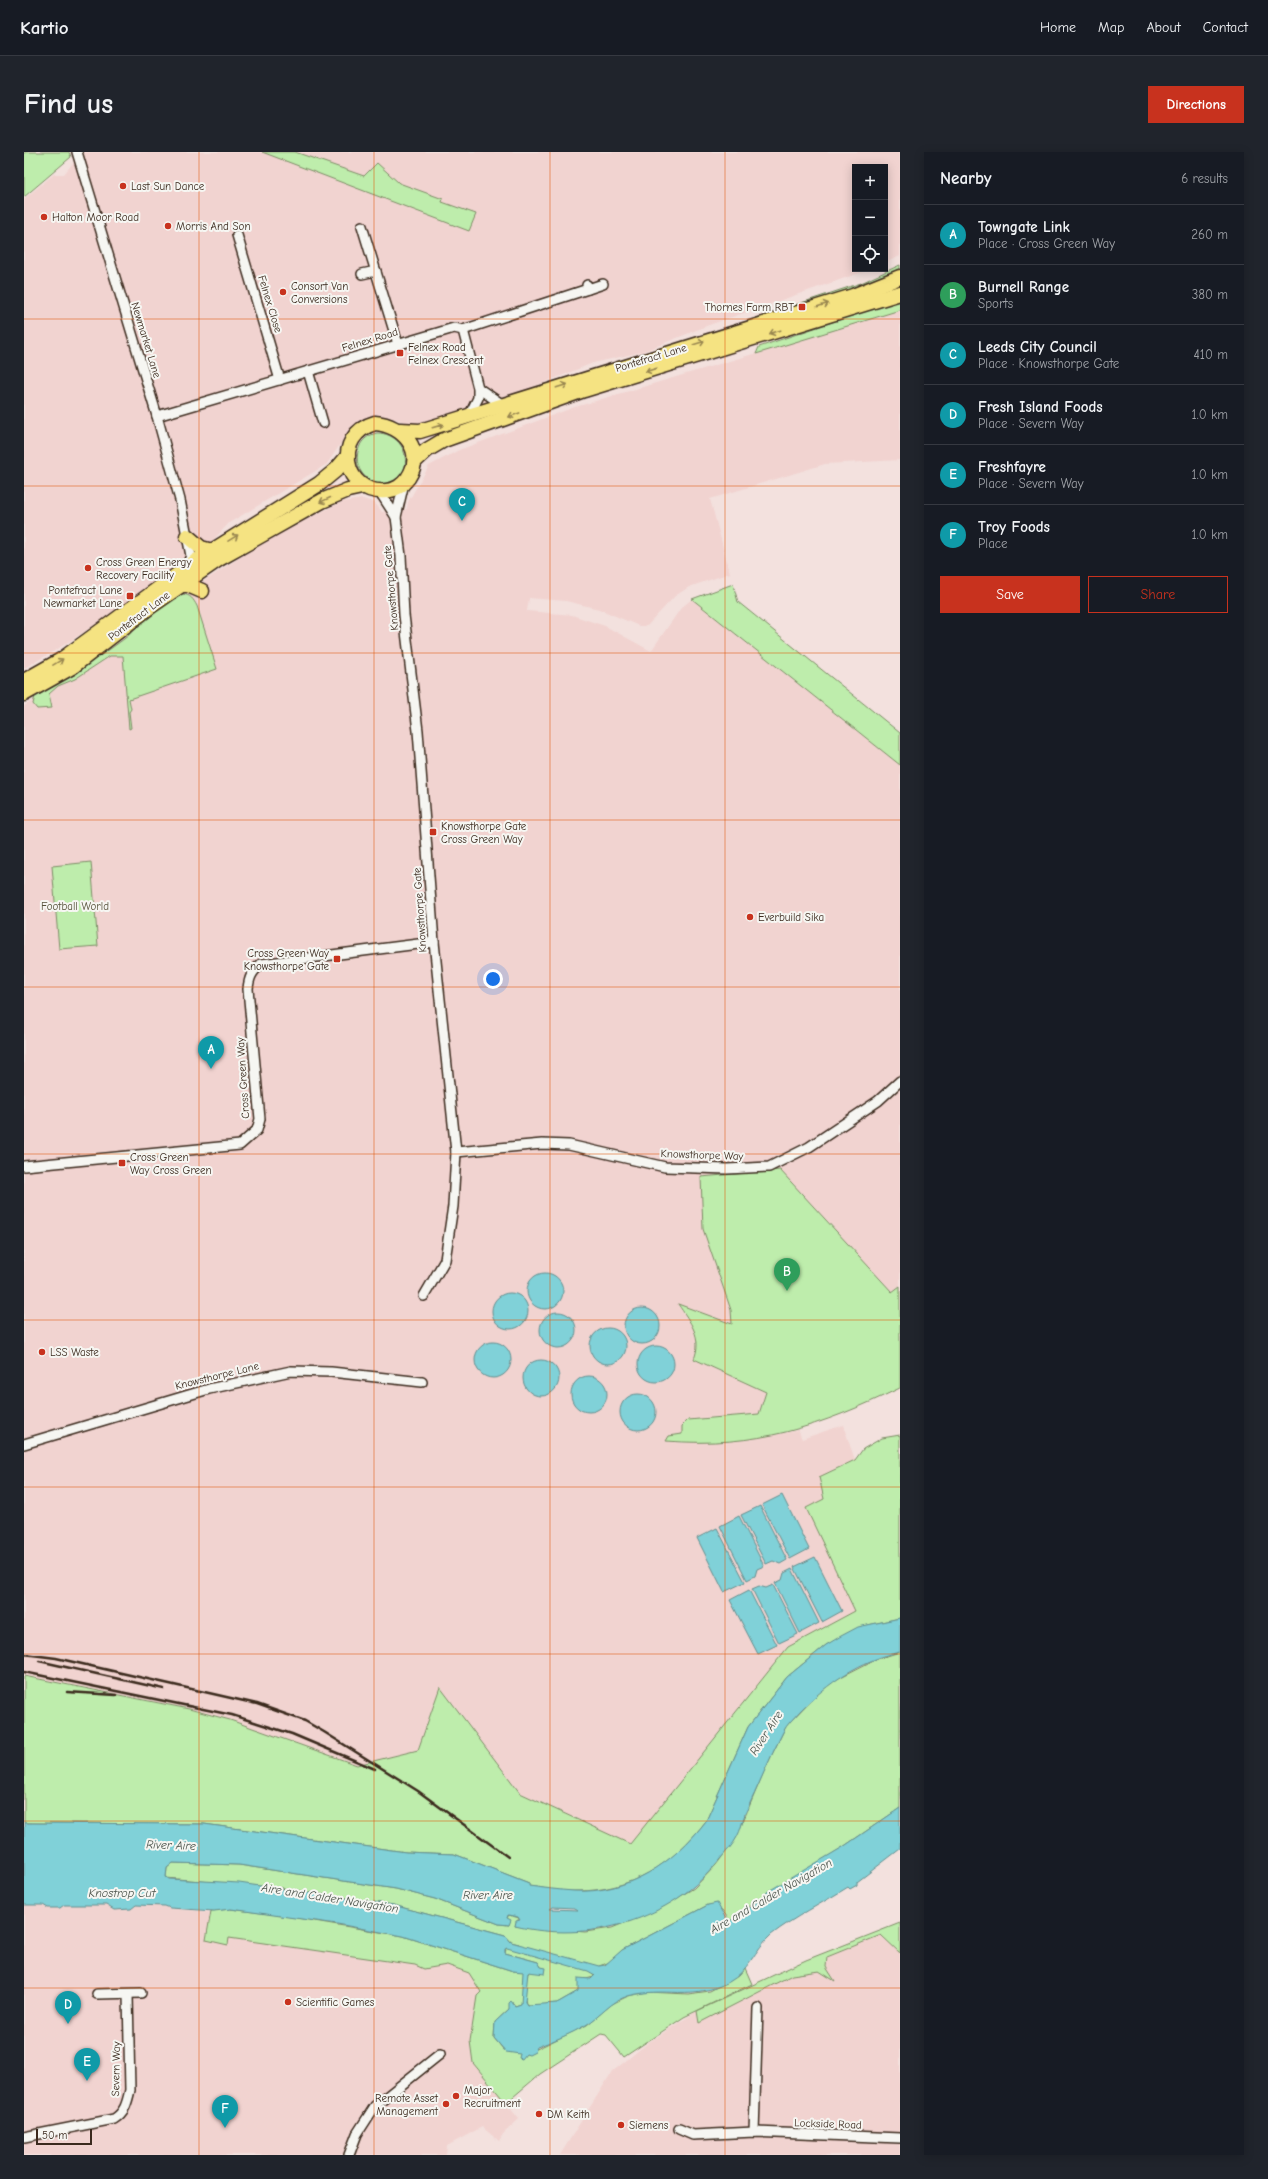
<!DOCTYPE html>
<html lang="en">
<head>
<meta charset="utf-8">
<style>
  :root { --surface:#171b24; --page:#20242c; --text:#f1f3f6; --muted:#9ea1a6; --line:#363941; --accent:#c8321e }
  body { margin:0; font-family:"Comic Neue",sans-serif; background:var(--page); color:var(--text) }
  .controls { position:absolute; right:12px; top:12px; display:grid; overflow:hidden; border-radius:0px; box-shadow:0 2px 10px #0003 }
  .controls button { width:36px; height:36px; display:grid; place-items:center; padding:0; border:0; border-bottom:1px solid var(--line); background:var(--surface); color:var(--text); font:20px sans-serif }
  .scale { position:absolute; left:12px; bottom:10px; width:56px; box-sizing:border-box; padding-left:4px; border:2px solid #3b2a1e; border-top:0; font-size:11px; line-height:14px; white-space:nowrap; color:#3b2a1e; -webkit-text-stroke:3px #f6f6f2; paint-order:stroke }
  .you { position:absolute; left:469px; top:827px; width:14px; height:14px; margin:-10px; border:3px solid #fff; border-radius:50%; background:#1a73e8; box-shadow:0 0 0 6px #1a73e833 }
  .badge { display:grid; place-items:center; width:26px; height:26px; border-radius:50%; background:var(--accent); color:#fff; font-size:13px; font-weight:700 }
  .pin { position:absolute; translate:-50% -33px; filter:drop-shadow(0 1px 2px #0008) }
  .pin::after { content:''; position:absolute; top:21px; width:14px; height:12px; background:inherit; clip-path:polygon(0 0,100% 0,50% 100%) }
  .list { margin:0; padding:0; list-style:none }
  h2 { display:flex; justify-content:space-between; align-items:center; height:52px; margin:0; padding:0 16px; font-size:17px }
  h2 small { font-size:13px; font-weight:400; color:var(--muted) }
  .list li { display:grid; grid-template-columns:26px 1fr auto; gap:12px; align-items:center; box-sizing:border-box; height:60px; padding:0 16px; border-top:1px solid var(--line) }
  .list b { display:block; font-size:15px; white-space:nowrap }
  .list p { margin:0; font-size:13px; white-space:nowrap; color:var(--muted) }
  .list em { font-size:13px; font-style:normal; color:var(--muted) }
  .actions { display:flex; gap:8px; padding:12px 16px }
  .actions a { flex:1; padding:9px 0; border:1px solid var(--accent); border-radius:0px; text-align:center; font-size:14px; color:var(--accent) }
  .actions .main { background:var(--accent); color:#fff }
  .icon { flex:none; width:22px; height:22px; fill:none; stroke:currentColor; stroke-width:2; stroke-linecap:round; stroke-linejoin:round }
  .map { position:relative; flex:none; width:876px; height:2003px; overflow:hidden; border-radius:0px }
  header { display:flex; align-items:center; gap:24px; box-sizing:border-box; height:56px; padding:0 20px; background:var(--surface); border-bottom:1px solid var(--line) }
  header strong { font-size:19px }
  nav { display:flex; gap:22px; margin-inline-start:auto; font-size:14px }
  .intro { display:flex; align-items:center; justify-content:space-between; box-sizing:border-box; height:96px; padding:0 24px }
  h1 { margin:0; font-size:28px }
  .button { padding:10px 18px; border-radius:0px; background:var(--accent); color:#fff; font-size:14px; font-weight:700 }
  main { display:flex; gap:24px; padding:0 24px }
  aside { flex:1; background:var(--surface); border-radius:0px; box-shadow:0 2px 10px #0003 }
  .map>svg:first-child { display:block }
  .built { fill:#f1d3d0 }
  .green { fill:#beedac; stroke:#7c8c65 }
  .water { fill:#80d1d8; stroke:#648e8e; fill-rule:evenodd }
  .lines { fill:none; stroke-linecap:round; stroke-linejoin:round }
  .minor-casing { stroke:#3b2a1e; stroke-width:12 }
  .highway-casing { stroke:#3b2a1e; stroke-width:17 }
  .minor { stroke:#f6f6f2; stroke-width:9 }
  .highway { stroke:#f5e382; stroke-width:14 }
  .rail { stroke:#3b2a1e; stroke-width:2.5 }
  .oneway { stroke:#988650 }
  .grid { fill:none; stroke:#df570d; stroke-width:1; stroke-opacity:0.55 }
  .poi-dot { fill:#c8321e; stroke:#f6f6f2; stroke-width:1.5 }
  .labels { text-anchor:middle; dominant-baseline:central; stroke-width:4; stroke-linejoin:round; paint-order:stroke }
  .poi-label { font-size:11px; fill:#3b2a1e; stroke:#f6f6f2; text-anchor:start }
  .street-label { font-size:11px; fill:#3b2a1e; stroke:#f6f6f2 }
  .park-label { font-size:11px; fill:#55513a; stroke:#f6f6f2 }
  .water-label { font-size:12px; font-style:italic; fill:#4c544c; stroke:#f6f6f2 }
</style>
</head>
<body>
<header>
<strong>Kartio</strong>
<nav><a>Home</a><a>Map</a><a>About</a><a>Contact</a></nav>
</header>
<div class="intro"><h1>Find us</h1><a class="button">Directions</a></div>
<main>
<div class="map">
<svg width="876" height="2003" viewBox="0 0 876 2003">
  <rect width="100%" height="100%" fill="#f3e1de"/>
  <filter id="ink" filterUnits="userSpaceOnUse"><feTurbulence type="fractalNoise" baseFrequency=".025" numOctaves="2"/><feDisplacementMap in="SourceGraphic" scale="8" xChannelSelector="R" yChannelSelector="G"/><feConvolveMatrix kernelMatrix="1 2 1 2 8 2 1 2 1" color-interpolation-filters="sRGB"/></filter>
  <g filter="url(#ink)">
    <!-- built -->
    <g class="built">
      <path d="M58,0H876V104L861,111V15H831V117H847L685,173L618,200L569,211L487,244L389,273L372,267L350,264L325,279L303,312L205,371L180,398L117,443L32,498L0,516V47L30,22H40Z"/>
      <path d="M876,158V308L801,312L686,347L706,421L665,435L651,444L623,474H615L575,457L542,449L505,446L503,459L548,463L581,474L627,499L657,456L668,447L876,613V1134L869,1141L756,1018L677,1025L780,1220L654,1153L670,1177L675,1196L670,1207L742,1240L735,1262L664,1268L660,1272L658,1282L647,1283L642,1289L659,1291L745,1284L774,1278L778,1287L819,1273L831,1308L795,1325L800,1347L782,1356L831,1459L764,1495L606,1693L496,1641L416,1535L394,1598L333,1613L206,1568L165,1557L0,1524V554L89,499L159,443L218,404L258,380L305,356L318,350L339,347L351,351L358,360L383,357L384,350L405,314L435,298L548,256Z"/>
      <path d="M0,1753H82L90,1758L107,1757L112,1753L141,1754L146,1756L312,1772L379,1784L472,1813L446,1889L449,1911L495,1967L479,1982L475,1989L458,1975L423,1994L422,2003H0Z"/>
      <path d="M857,1783L876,1801V2003H536L588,1920L625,1890L673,1859L675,1871L768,1823L796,1819L810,1828L802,1815L803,1805Z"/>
    </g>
    <!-- green -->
    <g class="green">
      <path d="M0,0H45L47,5L0,45Z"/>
      <path d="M238,0H271L340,24L353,11L375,31L419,47L418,50L452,62L445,79Z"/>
      <path d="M876,113V117L838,135L726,170L732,166L837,131Z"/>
      <path d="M876,147V158L732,202L735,195Z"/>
      <path d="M353,281C371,281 384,296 381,314C375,348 323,331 335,296C338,287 345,283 353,281Z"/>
      <path d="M709,432L714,450L876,581V613L668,447Z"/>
      <path d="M158,442C167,443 169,447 173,454L193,517L105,547L107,557L105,560L107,576L105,577L99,504H86L51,527L34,534L25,542L28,556L13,557L9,552L11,544C41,525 72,508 100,487C119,472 135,449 158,442Z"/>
      <path d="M67,710L74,794L35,797L28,714Z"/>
      <path d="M756,1018L868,1140L876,1134V1236C795,1275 733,1296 642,1289L645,1284L658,1282V1274L664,1268L735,1262L742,1240L670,1207C679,1185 666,1170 654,1152L708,1172L707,1158L679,1077L677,1025Z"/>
      <path d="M876,1283V1466L844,1473L802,1493L763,1525L724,1575L682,1669C649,1712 608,1739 553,1739C537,1740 520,1736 504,1734L505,1731L430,1702L382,1700L180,1672L0,1671V1524L165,1557L206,1568L333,1613L394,1598L416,1535L496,1641L606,1692L764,1495L831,1459L782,1356L800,1347L795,1325L831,1308L839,1297L858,1286Z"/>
      <path d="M876,1500V1656L819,1695L725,1754L721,1761L706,1769L698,1758L684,1753L598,1798L586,1810L575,1814L568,1820L570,1825L562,1827L554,1839L533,1851L506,1854L502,1852L501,1847L497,1852L491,1854L489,1851L485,1857L471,1870L470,1886L479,1897L502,1902L563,1873L588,1852L604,1844L623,1840L664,1842L686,1839L715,1823L721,1816L728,1832L660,1865L600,1905L582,1883L577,1882L516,1922L482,1951L449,1911L446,1889L453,1844L457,1840L445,1821L423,1813L400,1817L391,1813L205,1786L204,1793L182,1788L187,1759L206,1757L261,1764L379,1784L489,1819L508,1820L517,1815L514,1810L481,1801L482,1796L495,1792L487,1790L481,1783L369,1753L257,1736L142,1726L143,1716L149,1711L215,1713L372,1737L411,1747L475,1772L485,1773L483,1766L485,1763L495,1766L491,1774L561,1780L588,1776L640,1754L670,1736L692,1713L712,1686L741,1617L762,1574L793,1542L809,1529L850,1508Z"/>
      <path d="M876,1771V1801L857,1783L803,1805L802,1815L811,1829L795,1819L768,1823L675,1871L673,1859L782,1808Z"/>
    </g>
    <!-- water -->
    <g class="water">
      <circle cx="521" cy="1139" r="18"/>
      <circle cx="486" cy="1159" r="18"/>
      <circle cx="618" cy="1174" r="18"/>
      <circle cx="534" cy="1178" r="18"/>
      <circle cx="584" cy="1194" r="18"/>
      <circle cx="469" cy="1208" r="18"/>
      <circle cx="632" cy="1212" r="18"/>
      <circle cx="517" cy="1226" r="18"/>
      <circle cx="565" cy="1242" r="18"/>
      <circle cx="614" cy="1260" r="18"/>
      <path d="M758,1343L785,1397L766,1407L738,1353Z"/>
      <path d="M736,1354L763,1408L756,1412L749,1409L742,1412L717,1363Z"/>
      <path d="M715,1364L740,1414L733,1417L731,1424L723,1428L696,1374Z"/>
      <path d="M693,1376L721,1430L700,1440L673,1386Z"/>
      <path d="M791,1405L818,1459L798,1470L770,1415Z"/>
      <path d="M768,1417L795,1471L776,1481L751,1431L758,1428L760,1421Z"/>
      <path d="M749,1433L774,1482L755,1491L728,1437L735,1434L742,1436Z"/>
      <path d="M725,1438L753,1493L734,1502L706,1448Z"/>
      <path d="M876,1466V1500C836,1508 804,1531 776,1559C770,1566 763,1572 759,1580C745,1607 734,1635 721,1662C718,1670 717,1678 713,1685C709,1693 702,1700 696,1707C648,1769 564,1792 491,1774L492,1769L496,1768L494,1765L484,1763L483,1766L487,1768L485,1773L475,1772L411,1747L372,1737L215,1713L149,1711L143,1716L142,1725L145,1727L215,1731L369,1753L481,1783L487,1790L575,1814L581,1813L598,1798L684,1753L693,1751L702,1767L706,1769C719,1762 728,1752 741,1745L743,1740L819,1695L876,1656V1697L833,1730V1733L826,1737L824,1735C799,1751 770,1765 747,1783C731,1797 724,1820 705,1830C669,1849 640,1834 604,1844C587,1849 577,1864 562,1873C547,1882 529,1889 513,1895L511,1900L505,1903L502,1902L498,1907L495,1906L496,1902L482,1900L470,1886L471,1870L485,1857V1851L487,1849L491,1854L497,1852L499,1820L489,1819L379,1784L313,1772L207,1757L190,1759L146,1756L141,1754L112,1753L107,1757L90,1758L82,1753H40L36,1756H24L19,1753H0V1671L180,1672L382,1700L430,1702L505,1731V1734C520,1736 535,1738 550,1739C604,1742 650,1711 682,1669L724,1575L763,1525L802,1493L817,1484L834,1475ZM529,1755L551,1756L554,1758L526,1757ZM483,1796L564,1819L571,1823L567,1827L554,1826V1839L533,1851L503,1853L501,1850L504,1820L521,1822L522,1816L517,1815L514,1810L481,1801V1797Z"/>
    </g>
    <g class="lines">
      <defs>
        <g id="minor">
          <path d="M53,0L133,264L156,348L167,404L162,415"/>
          <path d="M338,74L374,192"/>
          <path d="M213,83L256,228"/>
          <path d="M338,122L352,119"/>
          <path d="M563,133L564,137L579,132"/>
          <path d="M439,178L454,236V246L445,264"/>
          <path d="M284,219L299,271"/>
          <path d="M454,236L479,253"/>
          <path d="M133,264L430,176L439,178L564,137"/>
          <path d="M380,331L372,365L377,404L380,463L394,579L410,790L432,1000L429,1054L421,1108L400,1144"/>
          <path d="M356,340L372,365"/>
          <path d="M432,1000L518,992L545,993L641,1015L703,1017L745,1015L785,995L854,949L876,929"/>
          <path d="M0,1014L216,993L233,978L236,967L224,837C225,825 228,820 237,812L410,790"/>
          <path d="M0,1292L185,1237L267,1219L307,1220L398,1230"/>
          <path d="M73,1842L117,1841"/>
          <path d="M655,1977L669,1983L730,1980L876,1986"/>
          <path d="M730,1980L734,1856"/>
          <path d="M0,1985L90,1967C101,1960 103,1951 106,1938L104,1842"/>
          <path d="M325,2003L333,1982L351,1954L416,1902"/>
        </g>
        <g id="highway">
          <path d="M351,271C379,273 402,299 384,326C378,334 372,338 362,339C319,343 308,283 351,271Z"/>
          <path d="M376,278L396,279L422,271L829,144L876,125"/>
          <path d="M391,309L403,298L420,288L560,238L876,141"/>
          <path d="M163,384L177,396L188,399"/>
          <path d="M157,433H164L178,439"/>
          <path d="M0,529L37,508L172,409L295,332L312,318L324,304"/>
          <path d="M0,542L48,515L127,454L195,407L298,349L324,338L338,335"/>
        </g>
      </defs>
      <!-- minor casing -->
      <use href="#minor" class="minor-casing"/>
      <!-- highway casing -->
      <use href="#highway" class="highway-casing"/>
      <!-- minor -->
      <use href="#minor" class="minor"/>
      <!-- highway -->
      <use href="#highway" class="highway"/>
      <!-- rail -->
      <g class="rail">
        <path d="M0,1502L32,1506L233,1552L281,1569L300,1580L394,1639L484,1705"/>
        <path d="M15,1509L140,1537"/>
        <path d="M0,1520L208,1563L268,1582L351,1617"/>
        <path d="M43,1540L92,1543"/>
      </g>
    </g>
    <!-- one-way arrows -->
    <defs><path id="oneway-shaft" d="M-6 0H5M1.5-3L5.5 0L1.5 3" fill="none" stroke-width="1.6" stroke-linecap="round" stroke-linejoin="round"/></defs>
    <g class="oneway">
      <use href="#oneway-shaft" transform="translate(799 153) rotate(-17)"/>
      <use href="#oneway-shaft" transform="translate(751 180) rotate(162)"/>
      <use href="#oneway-shaft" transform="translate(675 191) rotate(-17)"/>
      <use href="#oneway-shaft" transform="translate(627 218) rotate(163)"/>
      <use href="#oneway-shaft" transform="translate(538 234) rotate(-18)"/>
      <use href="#oneway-shaft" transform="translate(490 263) rotate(160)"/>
      <use href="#oneway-shaft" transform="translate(414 274) rotate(-16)"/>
      <use href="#oneway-shaft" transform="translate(301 348) rotate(155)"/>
      <use href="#oneway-shaft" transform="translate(209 386) rotate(-32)"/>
      <use href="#oneway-shaft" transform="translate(34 510) rotate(-31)"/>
    </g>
  </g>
  <!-- grid -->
  <path class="grid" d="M175,0V2003M350,0V2003M526,0V2003M701,0V2003M0,167H876M0,334H876M0,501H876M0,668H876M0,835H876M0,1002H876M0,1168H876M0,1335H876M0,1502H876M0,1669H876M0,1836H876"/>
  <!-- markers -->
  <g class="poi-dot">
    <circle cx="99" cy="34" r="4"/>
    <circle cx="20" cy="65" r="4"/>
    <circle cx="144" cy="74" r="4"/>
    <circle cx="259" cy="140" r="4"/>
    <rect x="774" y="151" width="8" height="8" rx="2"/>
    <rect x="372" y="197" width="8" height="8" rx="2"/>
    <circle cx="64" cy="416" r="4"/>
    <rect x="102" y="440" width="8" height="8" rx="2"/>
    <rect x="405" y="676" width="8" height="8" rx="2"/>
    <circle cx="726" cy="765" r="4"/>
    <rect x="309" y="803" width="8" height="8" rx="2"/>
    <rect x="94" y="1007" width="8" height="8" rx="2"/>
    <circle cx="18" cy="1200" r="4"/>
    <circle cx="264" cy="1850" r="4"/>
    <circle cx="432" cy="1944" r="4"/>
    <circle cx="422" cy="1952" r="4"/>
    <circle cx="515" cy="1962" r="4"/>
    <circle cx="597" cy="1973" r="4"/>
  </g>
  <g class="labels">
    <!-- poi labels -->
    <g class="poi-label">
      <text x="107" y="34">Last Sun Dance</text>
      <text x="28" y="65">Halton Moor Road</text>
      <text x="152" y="74">Morris And Son</text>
      <text x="267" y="134">Consort Van<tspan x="267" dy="13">Conversions</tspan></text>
      <text x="770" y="155" text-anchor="end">Thornes Farm RBT</text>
      <text x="384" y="195">Felnex Road<tspan x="384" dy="13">Felnex Crescent</tspan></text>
      <text x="72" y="410">Cross Green Energy<tspan x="72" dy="13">Recovery Facility</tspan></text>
      <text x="98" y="438" text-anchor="end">Pontefract Lane<tspan x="98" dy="13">Newmarket Lane</tspan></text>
      <text x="417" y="674">Knowsthorpe Gate<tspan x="417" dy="13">Cross Green Way</tspan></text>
      <text x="734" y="765">Everbuild Sika</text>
      <text x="305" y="801" text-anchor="end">Cross Green Way<tspan x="305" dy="13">Knowsthorpe Gate</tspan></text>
      <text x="106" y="1005">Cross Green<tspan x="106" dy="13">Way Cross Green</tspan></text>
      <text x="26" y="1200">LSS Waste</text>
      <text x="272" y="1850">Scientific Games</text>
      <text x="440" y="1938">Major<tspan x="440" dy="13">Recruitment</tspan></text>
      <text x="414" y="1946" text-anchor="end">Remote Asset<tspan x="414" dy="13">Management</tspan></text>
      <text x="523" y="1962">DM Keith</text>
      <text x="605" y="1973">Siemens</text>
    </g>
    <!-- street labels -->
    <g class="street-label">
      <text transform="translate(246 152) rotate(73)">Felnex Close</text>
      <text transform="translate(122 188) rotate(73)">Newmarket Lane</text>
      <text transform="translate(346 188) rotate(-17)">Felnex Road</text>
      <text transform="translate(627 206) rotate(-17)">Pontefract Lane</text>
      <text transform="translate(367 436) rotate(-95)">Knowsthorpe Gate</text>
      <text transform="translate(115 464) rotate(-37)">Pontefract Lane</text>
      <text transform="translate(396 758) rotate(-94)">Knowsthorpe Gate</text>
      <text transform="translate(219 926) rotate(-94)">Cross Green Way</text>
      <text transform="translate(678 1003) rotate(2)">Knowsthorpe Way</text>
      <text transform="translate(193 1224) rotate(-14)">Knowsthorpe Lane</text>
      <text transform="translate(92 1917) rotate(-89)">Severn Way</text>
      <text transform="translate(804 1972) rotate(2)">Lockside Road</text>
    </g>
    <!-- park labels -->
    <g class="park-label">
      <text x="51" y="754">Football World</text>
    </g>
    <!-- water labels -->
    <g class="water-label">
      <text transform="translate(742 1581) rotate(-57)">River Aire</text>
      <text transform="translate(147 1693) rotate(2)">River Aire</text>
      <text x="98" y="1741">Knostrop Cut</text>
      <text x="464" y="1743">River Aire</text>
      <text transform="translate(747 1744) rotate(-30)">Aire and Calder Navigation</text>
      <text transform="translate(306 1746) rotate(9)">Aire and Calder Navigation</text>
    </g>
  </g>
</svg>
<div class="controls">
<button>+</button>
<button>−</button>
<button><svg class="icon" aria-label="locate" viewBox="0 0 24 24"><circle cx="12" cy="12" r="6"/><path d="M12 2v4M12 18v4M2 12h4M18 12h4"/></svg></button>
</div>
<div class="scale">50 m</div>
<div class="you"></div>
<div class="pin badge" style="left:187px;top:917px;background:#0f9aa8">A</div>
<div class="pin badge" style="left:763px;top:1139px;background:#2e9e5b">B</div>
<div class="pin badge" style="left:438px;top:369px;background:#0f9aa8">C</div>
<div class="pin badge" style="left:44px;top:1872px;background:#0f9aa8">D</div>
<div class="pin badge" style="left:63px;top:1929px;background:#0f9aa8">E</div>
<div class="pin badge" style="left:201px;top:1976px;background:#0f9aa8">F</div>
</div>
<aside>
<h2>Nearby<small>6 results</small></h2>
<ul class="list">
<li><span class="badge" style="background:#0f9aa8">A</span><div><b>Towngate Link</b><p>Place · Cross Green Way</p></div><em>260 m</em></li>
<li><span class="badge" style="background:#2e9e5b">B</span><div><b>Burnell Range</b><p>Sports</p></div><em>380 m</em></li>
<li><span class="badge" style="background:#0f9aa8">C</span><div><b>Leeds City Council</b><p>Place · Knowsthorpe Gate</p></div><em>410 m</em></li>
<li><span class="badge" style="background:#0f9aa8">D</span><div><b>Fresh Island Foods</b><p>Place · Severn Way</p></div><em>1.0 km</em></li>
<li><span class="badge" style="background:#0f9aa8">E</span><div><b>Freshfayre</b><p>Place · Severn Way</p></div><em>1.0 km</em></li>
<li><span class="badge" style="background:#0f9aa8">F</span><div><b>Troy Foods</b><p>Place</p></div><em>1.0 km</em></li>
</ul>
<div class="actions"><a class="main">Save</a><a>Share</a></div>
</aside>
</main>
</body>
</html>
